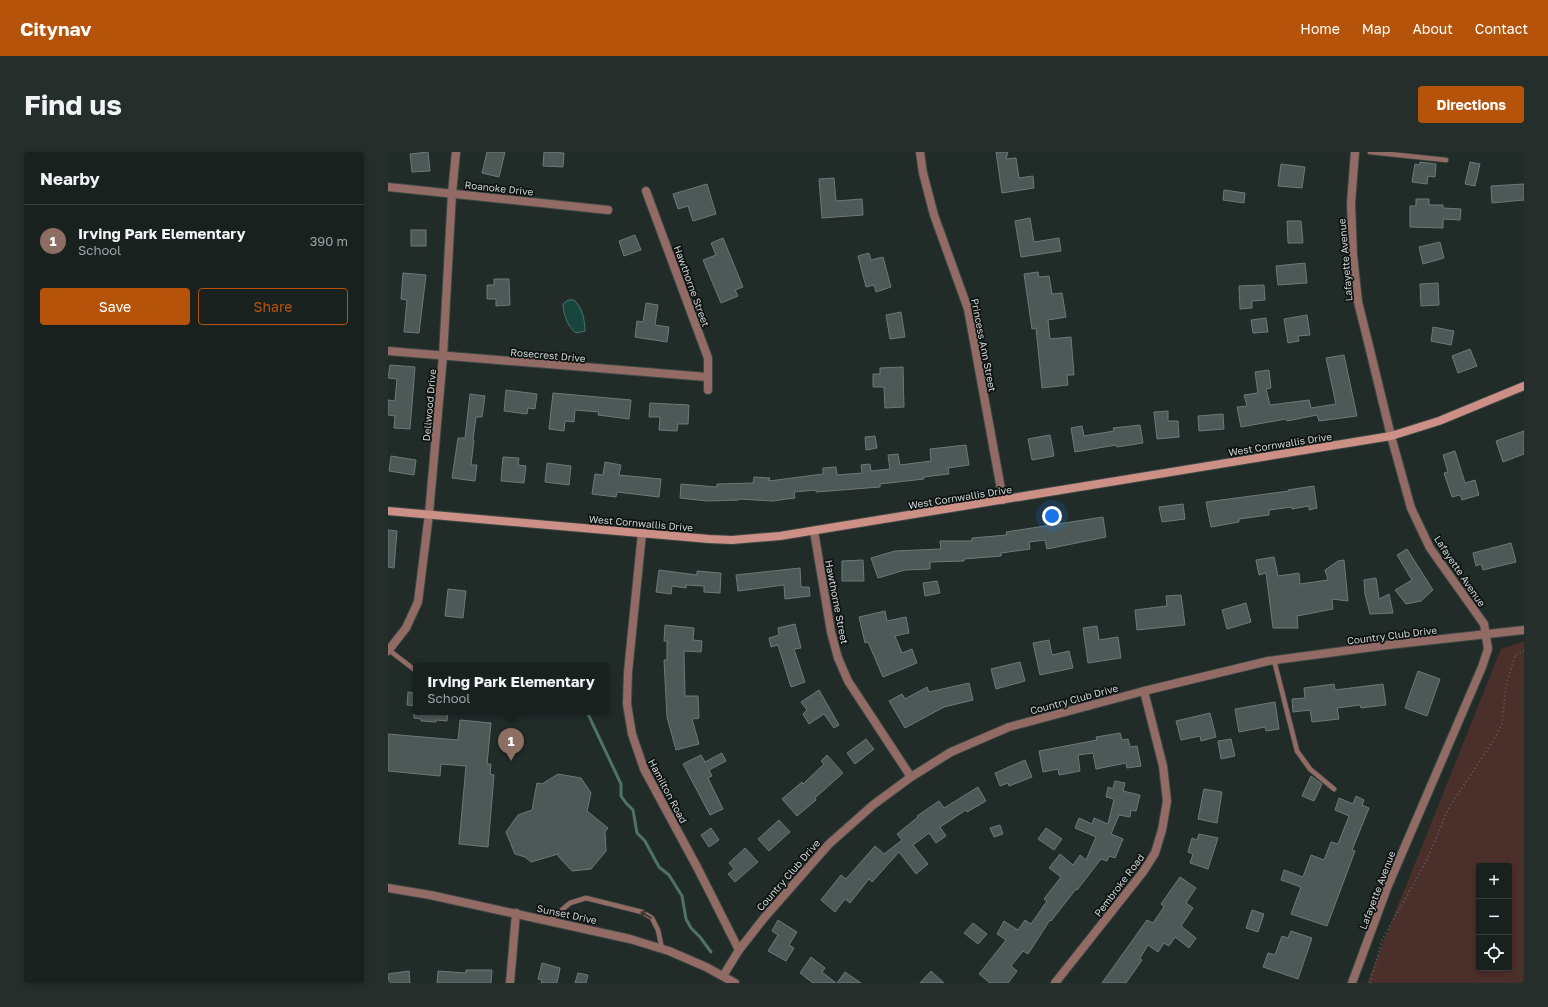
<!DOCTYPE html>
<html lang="en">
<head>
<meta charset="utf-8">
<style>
  :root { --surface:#19211f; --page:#262e2c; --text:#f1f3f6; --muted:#9fa3a4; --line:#373e3d; --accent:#b45309 }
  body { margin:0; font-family:"Golos Text",sans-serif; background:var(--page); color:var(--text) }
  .controls { position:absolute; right:12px; bottom:12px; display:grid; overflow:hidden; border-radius:4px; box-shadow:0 2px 6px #0003 }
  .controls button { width:36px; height:36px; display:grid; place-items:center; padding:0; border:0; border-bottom:1px solid var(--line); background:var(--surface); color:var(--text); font:20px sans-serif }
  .you { position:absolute; left:664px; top:364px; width:14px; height:14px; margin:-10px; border:3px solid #fff; border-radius:50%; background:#1a73e8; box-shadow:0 0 0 6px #1a73e833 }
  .badge { display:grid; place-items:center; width:26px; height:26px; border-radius:50%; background:var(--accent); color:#fff; font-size:13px; font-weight:700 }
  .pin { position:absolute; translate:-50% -33px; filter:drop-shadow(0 1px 2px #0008) }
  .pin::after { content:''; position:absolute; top:21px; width:14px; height:12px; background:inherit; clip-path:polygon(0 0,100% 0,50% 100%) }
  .popup { position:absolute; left:25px; top:511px; width:196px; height:52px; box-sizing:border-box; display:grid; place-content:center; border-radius:4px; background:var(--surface); filter:drop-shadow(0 1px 3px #0005); font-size:13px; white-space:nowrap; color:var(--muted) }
  .popup b { font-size:15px; color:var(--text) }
  .popup::after { content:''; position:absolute; left:50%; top:100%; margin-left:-8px; border:8px solid transparent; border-top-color:var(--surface) }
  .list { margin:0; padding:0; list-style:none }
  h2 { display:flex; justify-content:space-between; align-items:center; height:52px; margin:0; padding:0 16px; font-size:17px }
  h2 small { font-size:13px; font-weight:400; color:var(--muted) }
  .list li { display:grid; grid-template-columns:26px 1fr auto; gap:12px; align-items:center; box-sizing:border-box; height:72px; padding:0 16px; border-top:1px solid var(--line) }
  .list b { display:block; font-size:15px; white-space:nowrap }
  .list p { margin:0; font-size:13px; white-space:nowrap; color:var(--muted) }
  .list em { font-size:13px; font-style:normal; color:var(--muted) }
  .actions { display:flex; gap:8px; padding:12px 16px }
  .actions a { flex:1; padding:9px 0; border:1px solid var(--accent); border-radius:4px; text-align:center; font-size:14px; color:var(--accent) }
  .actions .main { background:var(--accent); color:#fff }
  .icon { flex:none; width:22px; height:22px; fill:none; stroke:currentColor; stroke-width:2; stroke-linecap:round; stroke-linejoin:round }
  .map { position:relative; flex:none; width:1136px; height:831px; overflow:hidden; border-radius:4px }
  header { display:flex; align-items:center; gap:24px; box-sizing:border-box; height:56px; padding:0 20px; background:var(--accent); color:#fff }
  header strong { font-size:19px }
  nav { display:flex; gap:22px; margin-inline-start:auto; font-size:14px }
  .intro { display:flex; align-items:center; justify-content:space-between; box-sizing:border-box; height:96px; padding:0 24px }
  h1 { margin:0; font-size:28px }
  .button { padding:10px 18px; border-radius:4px; background:var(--accent); color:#fff; font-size:14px; font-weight:700 }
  main { display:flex; gap:24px; padding:0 24px }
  aside { flex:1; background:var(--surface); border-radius:4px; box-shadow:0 2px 6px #0003 }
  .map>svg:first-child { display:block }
  .green { fill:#4b2f2b; fill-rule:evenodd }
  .water { fill:#17463d; stroke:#4e716a }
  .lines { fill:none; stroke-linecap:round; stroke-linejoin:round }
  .stream { stroke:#4e716a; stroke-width:3 }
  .building { fill:#4c5956; stroke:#6c7a76 }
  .lane-casing { stroke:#3d4744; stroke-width:6 }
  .street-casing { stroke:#3d4744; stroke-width:10 }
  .secondary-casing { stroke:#3d4744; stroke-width:10 }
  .path { stroke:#57605e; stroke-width:2; stroke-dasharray:1 3; stroke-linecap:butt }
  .lane { stroke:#926b65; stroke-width:4.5 }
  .street { stroke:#926b65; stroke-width:8 }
  .secondary { stroke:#cd9086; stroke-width:8 }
  .oneway { stroke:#3c322f }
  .labels { text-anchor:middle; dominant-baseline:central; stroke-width:3.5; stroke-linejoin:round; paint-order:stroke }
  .street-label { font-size:10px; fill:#cdd4d2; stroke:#0e1312 }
</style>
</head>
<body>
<header>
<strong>Citynav</strong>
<nav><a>Home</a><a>Map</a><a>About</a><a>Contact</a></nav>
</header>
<div class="intro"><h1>Find us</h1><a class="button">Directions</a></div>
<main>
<aside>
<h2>Nearby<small></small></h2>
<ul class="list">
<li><span class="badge" style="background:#8d6e63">1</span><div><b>Irving Park Elementary</b><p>School</p></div><em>390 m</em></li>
</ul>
<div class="actions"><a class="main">Save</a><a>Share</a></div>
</aside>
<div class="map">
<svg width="1136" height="831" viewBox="0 0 1136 831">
  <rect width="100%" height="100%" fill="#212c29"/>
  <!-- green -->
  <path class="green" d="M1136,489V831H979L1113,497ZM1091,714H1121V816H1091Z"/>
  <!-- water -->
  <path class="water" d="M180,148H186C194,155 197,168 197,179L188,181C180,176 175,161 175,152Z"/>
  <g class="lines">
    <!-- stream -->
    <path class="stream" d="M200,562L233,632V644L238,651L245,658L249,681L257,689L271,715L281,723L294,744L298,767L303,776L312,785L323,800"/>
  </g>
  <!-- building -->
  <g class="building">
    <path d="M40,0L42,19L24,20L22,2Z"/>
    <path d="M99,0H117L111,25L94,21Z"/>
    <path d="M156,0L176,1L175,15L155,14Z"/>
    <path d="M608,0H620L618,7L628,6L631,26L645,24L646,36L614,41Z"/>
    <path d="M1032,10L1048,12L1047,25L1040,24L1039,32L1024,30L1027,12L1031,13Z"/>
    <path d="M1082,10L1092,12L1087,34L1077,32Z"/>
    <path d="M893,12L917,15L914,36L890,34Z"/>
    <path d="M446,26L448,49L474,47L475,63L434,66L431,27Z"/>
    <path d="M319,32L328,62L305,69L300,54L290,57L285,42Z"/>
    <path d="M1136,32V48L1104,51L1103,34Z"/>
    <path d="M836,38L857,41L856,51L835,48Z"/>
    <path d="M1028,47H1041V53H1055V56L1073,57L1072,68L1055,67V76L1022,75V54H1028Z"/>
    <path d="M642,66L646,90L671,86L673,99L633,105L627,69Z"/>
    <path d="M899,69H913L915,91H900Z"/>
    <rect x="23" y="78" width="15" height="16"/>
    <path d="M247,83L253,98L236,104L231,89Z"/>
    <path d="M335,86L355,135L347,138L350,144L333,151L315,108L328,103L323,91Z"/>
    <path d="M1052,90L1056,106L1035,112L1031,95Z"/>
    <path d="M481,101L483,108L495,105L503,135L488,140L486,133L478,135L470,104Z"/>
    <path d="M917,111L919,131L890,133L888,114Z"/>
    <path d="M650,120L651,125L661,124L664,142L674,141L678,165L660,168L662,187L683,185L686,223H679L680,233L654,236L648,176L644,177L636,122Z"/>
    <path d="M15,121L38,123L31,181L16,180L19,148L13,147Z"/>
    <path d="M106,127H121L122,153L108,154V147H99V133H106Z"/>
    <path d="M1050,131L1051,153L1033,154L1032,132Z"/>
    <path d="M876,133L877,148L864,149V156L852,157L851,134Z"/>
    <path d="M258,151L270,153L267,173L281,175L279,190L247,185L249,169L255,170Z"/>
    <path d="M513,160L517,185L502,187L498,163Z"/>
    <path d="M919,163L922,183L910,184L911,189L900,191L896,167Z"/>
    <path d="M878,166L880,180L865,181L863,168Z"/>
    <path d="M1045,175L1066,179L1063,193L1043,189Z"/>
    <path d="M1082,197L1089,214L1070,221L1064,204Z"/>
    <path d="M956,203L969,264L931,269L929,263L899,269L898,267L853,275L849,255L859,254L856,243L870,241L867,220L881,218L883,236L878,237L882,253L921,248L923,256L948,252L938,206Z"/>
    <path d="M2,213L27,215L22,277L6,276L7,264L0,263V248L7,249L9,227L0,226Z"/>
    <path d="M515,215L516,255L497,256L496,235H485V222H492V216Z"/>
    <path d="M118,238L149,242L147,257L140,256L139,262L116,259Z"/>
    <path d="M165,241L243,248L241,267L210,263L211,260L187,258L186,270L177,269L176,279L161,277Z"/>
    <path d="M82,242L97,244L94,265H88L85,287L86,288L83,313H89L87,329L64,326L70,286H77Z"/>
    <path d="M262,251L301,253L300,272H290L289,279L271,278L272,265H261Z"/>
    <path d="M780,259V269H790L791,285L769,287L766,260Z"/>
    <path d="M835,262L836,277L811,279L810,264Z"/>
    <path d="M752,273L755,291L729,295L728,293L687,300L683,276L694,274L696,284L726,279L725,276Z"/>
    <path d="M1136,279V302L1115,310L1108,289Z"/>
    <path d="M662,283L666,304L644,308L640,287Z"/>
    <path d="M487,284L489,296L478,298L477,285Z"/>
    <path d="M578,293L581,313L560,316L561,322L535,325L536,327L492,332V335L428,340V338L406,340L407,346L384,349L351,347V348L319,349L292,346L293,332L329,335V332L365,331L366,325L382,326L381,329L435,322V316L448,315L449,323L474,321L473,313L482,312L483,319L502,317L500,303L510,302L512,313L543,309L542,297Z"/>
    <path d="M1067,299L1077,331L1087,328L1091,343L1074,348L1072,343L1064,345L1056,321L1060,320L1055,303Z"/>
    <path d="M3,304L28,308L26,323L1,319Z"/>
    <path d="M115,305L131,306L130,313L138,314L136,331L113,329Z"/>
    <path d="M217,310L233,313L231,323L273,327L271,345L229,340L228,345L204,342L207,322L215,323Z"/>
    <path d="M159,311L183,314L181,333L157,330Z"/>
    <path d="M926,334L929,356L921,358V354L904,357V355L881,358V363L851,367V370L823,375L818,350L901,339L900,338Z"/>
    <path d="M795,352L797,367L774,370L771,355Z"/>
    <path d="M715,365L718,385L659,397L657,388L641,390L642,397L613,401V404L576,407V409L542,410V417L517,418L490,426L483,406L507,399L553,397L552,389H584V386L619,383L618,380Z"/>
    <path d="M0,378L9,379L6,416L0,415Z"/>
    <path d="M1123,391L1128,410L1095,418L1093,412L1088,414L1085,401Z"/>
    <path d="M1019,397L1045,438L1033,449L1018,452L1007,438L1024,428L1009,403Z"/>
    <path d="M886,405L890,424L911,421L912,432L940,428L937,418L950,409L956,408L960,449L944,447L945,457L909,464L910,476H885L878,421L871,423L868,408Z"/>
    <path d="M475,408L476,429H454V409Z"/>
    <path d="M412,416L413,435H421L422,444L397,447L396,433L350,439L348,423Z"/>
    <path d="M271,418L309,423V419L333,421L332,441L316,440V434L298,433V436L284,434L283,442L268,440Z"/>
    <path d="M988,426L991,447L1001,442L1005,461L982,462L977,442L976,428Z"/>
    <path d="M549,429L552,441L537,444L535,431Z"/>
    <path d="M60,437L78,439L75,466L57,464Z"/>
    <path d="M793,443L797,473L749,478L747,458L779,454L778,444Z"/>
    <path d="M858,451L863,470L839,477L834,458Z"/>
    <path d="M497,459L499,469L518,465L521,481L507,484L514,501L524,497L529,511L495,525L480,490L477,491L471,465Z"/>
    <path d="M407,472L413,496L406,497L417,530L403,535L390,493L383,495L381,486L391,483L390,476Z"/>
    <path d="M277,473L306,476L305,488L314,489L313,500L296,499V501L297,544H310L311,566L304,567L311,592L288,598L279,565L276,508H279V489H276Z"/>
    <path d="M709,474L711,488L730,485L733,506L700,511L695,476Z"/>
    <path d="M661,488L664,503L681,499L685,516L652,523L645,491Z"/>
    <path d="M632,510L637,529L608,537L603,517Z"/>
    <path d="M1030,519L1052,527L1039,564L1017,556Z"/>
    <path d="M581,531L585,548L556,555L517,576L501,549L514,542L517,547L539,535L541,540Z"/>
    <path d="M946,532L947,538L995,532L998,553L973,556L972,553L949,556L951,567L924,570L922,558L905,560L904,547L917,546L916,536Z"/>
    <path d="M431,538L451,573L446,576L436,562L421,572L415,562L419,558L413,550Z"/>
    <path d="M20,540L28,541V554L19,553Z"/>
    <path d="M887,550L891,577L878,579L877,575L851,580L847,557Z"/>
    <path d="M26,560H60L59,569L48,568V570L33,569V567L26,566Z"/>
    <path d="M822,561L828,585L813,589L812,584L793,588L788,569Z"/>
    <path d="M72,568L103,571L99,612H103L102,622L106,623L100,695L71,692L78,614L53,612L52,624L0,619V582L70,588Z"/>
    <path d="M732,581L734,588L740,587L742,595L749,594L753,614L739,616L738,611L708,617L705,601L690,603L692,619L671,623L670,617L655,620L651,599L709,588L708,585Z"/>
    <path d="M478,587L486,597L467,612L459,601Z"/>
    <path d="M843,587L847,604L833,607L830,589Z"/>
    <path d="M334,601L338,609L321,618L324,624L320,626L335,657L322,663L295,612L313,603L317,610Z"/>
    <path d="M439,603L455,621L427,646L428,648L409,664L394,647L414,630L415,632L436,612L433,609Z"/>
    <path d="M637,608L644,625L621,634L620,631L612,634L607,621Z"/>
    <path d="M170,622L193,626L203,641L199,659L220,676L217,680L218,699L203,717L184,719L170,704V702L143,710L137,705L127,702L118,680L130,663L144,658L149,631L154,632Z"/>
    <path d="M923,624L934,632L926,649L914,644Z"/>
    <path d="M727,629L737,631L735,639L752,643L748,659L743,658L742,665L731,663L723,682L735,687L727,706L721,704L719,709L713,707L689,738L688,737L663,769L662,768L640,802L635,799L623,814L629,819L620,831H602L591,822L618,788L609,782L616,769L630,778L637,768L643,772L659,749L656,747L673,725L661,716L672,702L685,713L692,703L698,708L708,685L687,676L691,666L704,672L706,666L720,672L726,647L718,645L720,635L725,637Z"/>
    <path d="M590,635L598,649L579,660L578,658L552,675L558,684L548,691L541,681L525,693L540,712L528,722L511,700L484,730L481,727L462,751L457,747L447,760L433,748L453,723L458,727L487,694L496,702L514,688L509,682L530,665L529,664L551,649L556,656Z"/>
    <path d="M816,637L834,640L829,671L810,667Z"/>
    <path d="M968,644L976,648L974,653L981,656L964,698L967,699L939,774L903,762L913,735L893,728L896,718L915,725L923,703L936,708L943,690L950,692L961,664L947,658L951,646L965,652Z"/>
    <path d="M391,668L402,680L381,699L370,687Z"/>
    <path d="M612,673L615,682L606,685L602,676Z"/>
    <path d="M323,676L331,688L321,695L313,683Z"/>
    <path d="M658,676L674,687L666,698L650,687Z"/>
    <path d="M811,682L830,686L820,717L802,711L805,702L800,700L804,686L809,688Z"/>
    <path d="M357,696L370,710L347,730L340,722L346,717L341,711Z"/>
    <path d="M792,725L808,736L798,751L805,756L793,774L808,786L801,796L787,785L781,794L776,791L770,800L760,793L752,806L754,808L738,831H714L759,768L765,771L776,755L773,752Z"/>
    <path d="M864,758L876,762L870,780L858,776Z"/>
    <path d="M390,768L409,780L401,793L406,796L398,809L380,799L390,783L384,779Z"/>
    <path d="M585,771L599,782L590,792L576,781Z"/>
    <path d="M903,779L924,786L910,827L875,815L880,801L887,803L894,784L900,786Z"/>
    <path d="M423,805L437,816L434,820L448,831H425L412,821Z"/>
    <path d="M154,811L172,816L169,831H153L154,828L150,827Z"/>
    <path d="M78,818H104L103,831H49L50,819L78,821Z"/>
    <path d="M21,819L22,831H0V822Z"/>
    <path d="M543,819L556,831H532Z"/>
    <path d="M457,820L473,831H449Z"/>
    <path d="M190,821L200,823L198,831H187Z"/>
  </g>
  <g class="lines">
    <defs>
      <g id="lane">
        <path d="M982,0L1058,8"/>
        <path d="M1,498L28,519"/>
        <path d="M886,508L909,599L922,617L946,637"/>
        <path d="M161,769L182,751L198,746L254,760L264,766L270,778L274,797"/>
      </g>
      <g id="street">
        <path d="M532,0L535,21L546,63L580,157L615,348"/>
        <path d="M0,35L220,58"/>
        <path d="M258,39L320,206V238"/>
        <path d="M0,199L319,225"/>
        <path d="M426,379L443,480L450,506L460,529L523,625"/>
        <path d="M254,381L240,520L239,552L244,582L256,617L309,715L351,798"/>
        <path d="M0,499L18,476L30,450L41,362L55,204L64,41L68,0"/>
        <path d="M0,736L42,743L242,787L281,799L318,815L347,831"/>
        <path d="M335,824L351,798L376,766L441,692L485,653L523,625L563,600L621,575L756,539L880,509L1000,493L1136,478"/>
        <path d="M122,831L128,761"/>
        <path d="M667,831L755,720L767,701L774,678L779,649L775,614L756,539"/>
        <path d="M964,831L999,736L1094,515L1100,497L1096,472L1042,396L1023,356L1003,284L981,194L970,150L965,103L963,51L967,0"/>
      </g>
      <path id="secondary" d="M0,359L321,387L344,388L392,384L1003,284L1051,269L1136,234"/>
    </defs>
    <!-- lane casing -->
    <use href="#lane" class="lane-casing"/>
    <!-- street casing -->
    <use href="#street" class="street-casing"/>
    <!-- secondary casing -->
    <use href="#secondary" class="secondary-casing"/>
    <!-- path -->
    <path class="path" d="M982,831L995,786L1038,710L1060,657L1104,591L1114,572L1118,534L1127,503L1136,499"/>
    <!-- lane -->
    <use href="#lane" class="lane"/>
    <!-- street -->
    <use href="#street" class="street"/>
    <!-- secondary -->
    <use href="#secondary" class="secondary"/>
  </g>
  <!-- one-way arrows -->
  <defs><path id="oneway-shaft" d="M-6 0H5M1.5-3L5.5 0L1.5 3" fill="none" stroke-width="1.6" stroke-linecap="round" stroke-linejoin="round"/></defs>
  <use class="oneway" href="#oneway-shaft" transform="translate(258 763) rotate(-150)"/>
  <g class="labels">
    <!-- street labels -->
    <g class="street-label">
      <text transform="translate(111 36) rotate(6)">Roanoke Drive</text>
      <text transform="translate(957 108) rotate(-95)">Lafayette Avenue</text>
      <text transform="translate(304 134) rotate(70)">Hawthorne Street</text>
      <text transform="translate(596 193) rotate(79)">Princess Ann Street</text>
      <text transform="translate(160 203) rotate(5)">Rosecrest Drive</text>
      <text transform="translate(41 253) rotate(-85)">Dellwood Drive</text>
      <text transform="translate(892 292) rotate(-9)">West Cornwallis Drive</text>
      <text transform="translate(572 345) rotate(-9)">West Cornwallis Drive</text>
      <text transform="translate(253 371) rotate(5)">West Cornwallis Drive</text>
      <text transform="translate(1072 419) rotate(56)">Lafayette Avenue</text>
      <text transform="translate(449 450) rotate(79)">Hawthorne Street</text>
      <text transform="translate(1004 483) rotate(-7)">Country Club Drive</text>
      <text transform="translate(686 547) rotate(-15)">Country Club Drive</text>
      <text transform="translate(280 639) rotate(62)">Hamilton Road</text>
      <text transform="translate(400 723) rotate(-49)">Country Club Drive</text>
      <text transform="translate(731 733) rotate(-53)">Pembroke Road</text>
      <text transform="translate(989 738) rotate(-69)">Lafayette Avenue</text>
      <text transform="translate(179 762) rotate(12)">Sunset Drive</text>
    </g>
  </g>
</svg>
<div class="controls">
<button>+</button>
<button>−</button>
<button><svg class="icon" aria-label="locate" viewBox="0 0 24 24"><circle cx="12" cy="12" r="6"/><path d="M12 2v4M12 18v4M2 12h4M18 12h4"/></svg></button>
</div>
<div class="you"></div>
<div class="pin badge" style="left:123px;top:609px;background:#8d6e63">1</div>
<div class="popup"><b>Irving Park Elementary</b>School</div>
</div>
</main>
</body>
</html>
